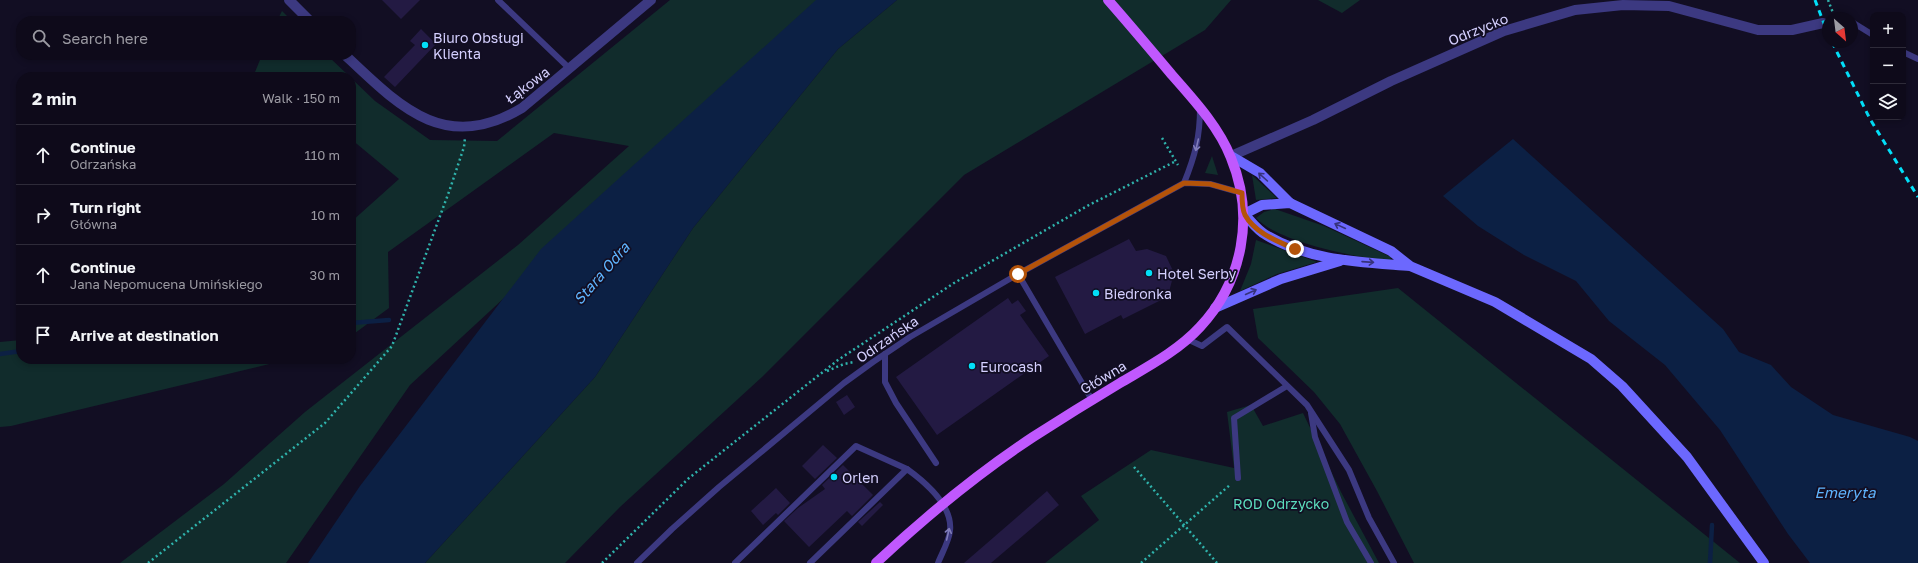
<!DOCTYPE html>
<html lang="en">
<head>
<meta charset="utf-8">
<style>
  :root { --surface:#0e0a1a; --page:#1c1827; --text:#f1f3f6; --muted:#9b9aa2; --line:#2e2b39 }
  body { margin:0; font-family:"Golos Text",sans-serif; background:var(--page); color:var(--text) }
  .controls { position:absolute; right:12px; top:12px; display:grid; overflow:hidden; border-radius:8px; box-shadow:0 2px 6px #0003 }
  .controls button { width:36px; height:36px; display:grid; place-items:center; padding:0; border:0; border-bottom:1px solid var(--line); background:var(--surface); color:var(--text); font:20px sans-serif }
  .compass { position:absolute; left:1822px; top:12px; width:36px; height:36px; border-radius:50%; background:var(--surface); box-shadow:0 2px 6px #0003; rotate:152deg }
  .stop { position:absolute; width:12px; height:12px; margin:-9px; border:3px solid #b45309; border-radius:50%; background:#fff }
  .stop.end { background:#b45309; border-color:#fff; box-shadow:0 1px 4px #0008 }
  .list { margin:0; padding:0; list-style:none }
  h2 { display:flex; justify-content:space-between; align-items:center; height:52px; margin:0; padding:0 16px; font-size:17px }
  h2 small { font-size:13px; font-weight:400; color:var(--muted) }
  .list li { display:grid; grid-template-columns:26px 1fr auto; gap:12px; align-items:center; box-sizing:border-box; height:60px; padding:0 16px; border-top:1px solid var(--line) }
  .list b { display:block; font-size:15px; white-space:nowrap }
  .list p { margin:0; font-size:13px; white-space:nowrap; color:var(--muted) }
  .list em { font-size:13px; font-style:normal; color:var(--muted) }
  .icon { flex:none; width:22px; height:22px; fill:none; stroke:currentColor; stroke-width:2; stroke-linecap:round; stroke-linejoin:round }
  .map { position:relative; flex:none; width:1918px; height:563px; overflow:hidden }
  .search { position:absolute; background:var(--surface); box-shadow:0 2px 6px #0003; left:16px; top:16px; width:340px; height:44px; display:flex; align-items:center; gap:10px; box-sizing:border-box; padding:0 14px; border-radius:16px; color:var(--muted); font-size:15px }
  .panel { position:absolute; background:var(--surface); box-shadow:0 2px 6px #0003; left:16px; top:72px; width:340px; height:292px; border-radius:16px }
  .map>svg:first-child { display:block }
  .green { fill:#112c2c }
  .water { fill:#0c2044 }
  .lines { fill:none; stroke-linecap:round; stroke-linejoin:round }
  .stream { stroke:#0c2044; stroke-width:4.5 }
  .building { fill:#231a43 }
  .path { stroke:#2fb3ac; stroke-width:2.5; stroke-dasharray:2 3; stroke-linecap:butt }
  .service { stroke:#3c3981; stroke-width:6 }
  .minor { stroke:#3c3981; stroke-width:10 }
  .secondary { stroke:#6c68fe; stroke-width:10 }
  .primary { stroke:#c058fe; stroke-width:10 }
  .rail { stroke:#02dff8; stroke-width:3; stroke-dasharray:6 5; stroke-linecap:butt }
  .oneway { stroke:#817dba }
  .oneway2 { stroke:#36327b }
  .route { stroke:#b45309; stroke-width:5 }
  .poi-dot { fill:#02dff8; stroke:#120e23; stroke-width:1.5 }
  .labels { text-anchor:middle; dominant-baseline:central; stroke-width:3.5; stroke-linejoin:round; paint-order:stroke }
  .street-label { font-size:14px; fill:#d5d0ff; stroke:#120e23 }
  .poi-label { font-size:14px; fill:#d5d0ff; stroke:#120e23; text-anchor:start }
  .park-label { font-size:14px; fill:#5cdebe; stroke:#120e23 }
  .water-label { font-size:15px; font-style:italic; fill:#5fb4fe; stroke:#120e23 }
</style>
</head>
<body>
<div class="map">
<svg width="1918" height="563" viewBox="0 0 1918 563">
  <rect width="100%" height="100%" fill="#120e23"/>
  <!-- green -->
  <g class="green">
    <path d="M670,0H836L555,251L410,385L286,563H120L224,484L305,412L518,245L629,146L554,133L388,252L389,308L351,336V222L399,179L351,139V78L375,101L430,140L497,141Z"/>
    <path d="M897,0H1231L1205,30L964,175L762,377L620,507L565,563H425L595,377L693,228L838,49Z"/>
    <path d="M1318,0H1360L1342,13Z"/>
    <path d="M282,11L292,21H277Z"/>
    <path d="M262,55H327L350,77H253Z"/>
    <path d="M1212,156L1218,175L1205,173Z"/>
    <path d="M1252,175L1277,198L1256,200Z"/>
    <path d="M1275,209L1324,226L1391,257L1390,261C1355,257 1280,243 1256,218L1264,212Z"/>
    <path d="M1256,240L1317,262L1277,274L1240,291L1251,264Z"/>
    <path d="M1398,288L1740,563H1414L1377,491L1340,424L1314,392L1258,338L1253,309Z"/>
    <path d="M21,340V359H290L11,426L0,427V342Z"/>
    <path d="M1251,405L1263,426L1303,413L1341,492L1379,563H1045L1099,520L1081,496L1151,450L1234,468L1227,412Z"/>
  </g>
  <!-- water -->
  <g class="water">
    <path d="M816,0H897L838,49L693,228L595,377L425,563H308L360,486L541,249Z"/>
    <path d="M1513,139L1723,329L1739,352L1771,365L1791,387L1833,415L1910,437L1918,441V563H1810L1788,534L1720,430L1665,365L1609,321L1576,281L1524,255L1478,226L1443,196Z"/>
  </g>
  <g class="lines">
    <!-- stream -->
    <g class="stream">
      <path d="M351,323L389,320"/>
      <path d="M0,354L21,351"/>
      <path d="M1710,563L1712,525"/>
    </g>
  </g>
  <!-- building -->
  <g class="building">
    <path d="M382,0H420L401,19Z"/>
    <path d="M421,29L436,44L395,87L384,77L415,45L410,41Z"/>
    <path d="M1129,239L1136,251L1147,249L1166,256L1174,273L1169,292L1161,300L1123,319L1121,315L1085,334L1055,277Z"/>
    <path d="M1008,298L1012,304L1018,300L1026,311L1020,315L1049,356L937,435L896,377Z"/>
    <path d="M847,395L855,407L844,415L836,402Z"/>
    <path d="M823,445L837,458L815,479L802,466Z"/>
    <path d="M843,465L873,495L852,516L847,511L809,547L784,521L798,508L825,489L822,485Z"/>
    <path d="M776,488L790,503L778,515L776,513L763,525L751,511Z"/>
    <path d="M1047,491L1059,505L991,563H964Z"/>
    <path d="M880,502L883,505L862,526L858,522Z"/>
  </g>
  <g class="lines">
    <!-- path -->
    <g class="path">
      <path d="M1828,0L1835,18"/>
      <path d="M1162,138L1178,165"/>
      <path d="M827,371L844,364L854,362"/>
      <path d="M1134,467L1217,563"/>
      <path d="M148,563L325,423L392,346L450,189L464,147L465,138"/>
      <path d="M602,563L689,478L838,360L954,283L1089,205L1176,161"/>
      <path d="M1141,563L1231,484"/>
    </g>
    <!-- service -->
    <g class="service">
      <path d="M498,0L570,69"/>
      <path d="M1852,22L1873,35"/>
      <path d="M1903,52L1918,59"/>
      <path d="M1184,183C1195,156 1200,137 1200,108"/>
      <path d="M1018,274L1092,400"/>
      <path d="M1187,339L1202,346L1227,327L1307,405L1349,470L1369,518L1394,563"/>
      <path d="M885,354V382L896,403L936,463"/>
      <path d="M1311,413L1315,437L1347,522L1371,563"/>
      <path d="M1238,478L1234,418L1287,386"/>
      <path d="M637,563L672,529L719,487L844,383L873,362L910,337L1018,274L1184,183L1210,184L1242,193"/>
      <path d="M735,563L856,446L907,469"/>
      <path d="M810,563L907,469C925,482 953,505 950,531C949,541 942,553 938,563"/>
    </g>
    <!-- minor -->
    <g class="minor">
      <path d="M289,0L310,21"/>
      <path d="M345,55C400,107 445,154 522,108L651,0"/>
      <path d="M1231,156L1313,120L1391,81L1504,31L1575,10L1623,5L1669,6L1758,30H1792L1823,23"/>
    </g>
    <!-- secondary -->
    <g class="secondary">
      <path d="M1231,156L1260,173L1290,203"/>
      <path d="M1410,266C1361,262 1309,261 1266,235C1257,230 1251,221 1244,214L1262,205L1290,203L1391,251L1410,266L1495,302L1591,359L1622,386L1687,457L1764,563"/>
      <path d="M1215,308L1281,279L1340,261"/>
    </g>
    <!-- primary -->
    <path class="primary" d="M876,563C925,517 977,474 1033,437C1061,419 1090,401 1120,383C1147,367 1178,351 1200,327C1243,281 1255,216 1231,158C1219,127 1194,100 1172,75C1151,50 1130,25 1108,0"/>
    <!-- rail -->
    <g class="rail">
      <path d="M1815,0L1828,34"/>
      <path d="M1832,42L1870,119L1918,197"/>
    </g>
  </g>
  <!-- one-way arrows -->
  <defs><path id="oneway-shaft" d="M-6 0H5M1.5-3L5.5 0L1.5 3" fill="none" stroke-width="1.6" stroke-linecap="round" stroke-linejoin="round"/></defs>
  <g class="oneway">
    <use href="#oneway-shaft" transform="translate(1197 145) rotate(103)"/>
    <use href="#oneway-shaft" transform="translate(948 534) rotate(-77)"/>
  </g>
  <g class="oneway2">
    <use href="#oneway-shaft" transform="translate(1263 177) rotate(-138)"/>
    <use href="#oneway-shaft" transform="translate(1340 226) rotate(-155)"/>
    <use href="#oneway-shaft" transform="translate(1368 262) rotate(4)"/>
    <use href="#oneway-shaft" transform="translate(1251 292) rotate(-24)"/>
  </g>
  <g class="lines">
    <!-- route -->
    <path class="route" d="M1018,274L1184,183L1210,184L1242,193C1242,199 1242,209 1245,215C1255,233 1277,241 1295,249"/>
  </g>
  <!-- markers -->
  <g class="poi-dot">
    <circle cx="425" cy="45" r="4"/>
    <circle cx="1149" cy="273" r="4"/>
    <circle cx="1096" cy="293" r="4"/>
    <circle cx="972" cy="366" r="4"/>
    <circle cx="834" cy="477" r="4"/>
  </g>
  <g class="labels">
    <!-- street labels -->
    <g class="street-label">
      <text transform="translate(1478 29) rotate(-22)">Odrzycko</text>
      <text transform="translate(527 85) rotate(-37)">Łąkowa</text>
      <text transform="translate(887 339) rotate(-34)">Odrzańska</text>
      <text transform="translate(1103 377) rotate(-31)">Główna</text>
    </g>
    <!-- poi labels -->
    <g class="poi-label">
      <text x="433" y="37">Biuro Obsługi<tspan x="433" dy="16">Klienta</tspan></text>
      <text x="1157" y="273">Hotel Serby</text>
      <text x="1104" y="293">Biedronka</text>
      <text x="980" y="366">Eurocash</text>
      <text x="842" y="477">Orlen</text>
    </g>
    <!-- park labels -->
    <g class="park-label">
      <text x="1281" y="503">ROD Odrzycko</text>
    </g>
    <!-- water labels -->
    <g class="water-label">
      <text transform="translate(601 273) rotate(-49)">Stara Odra</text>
      <text x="1845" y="492">Emeryta</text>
    </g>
  </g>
</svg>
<div class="controls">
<button>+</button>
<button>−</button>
<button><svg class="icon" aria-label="layers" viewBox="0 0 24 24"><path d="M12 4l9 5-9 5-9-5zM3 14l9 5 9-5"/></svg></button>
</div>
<svg class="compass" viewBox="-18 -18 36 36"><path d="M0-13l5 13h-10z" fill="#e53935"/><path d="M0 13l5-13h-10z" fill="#9b9aa2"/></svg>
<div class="stop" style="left:1018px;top:274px"></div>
<div class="stop end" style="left:1295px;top:249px"></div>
<div class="search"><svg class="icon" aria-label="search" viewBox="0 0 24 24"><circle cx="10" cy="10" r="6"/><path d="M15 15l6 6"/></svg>Search here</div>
<section class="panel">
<h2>2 min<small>Walk · 150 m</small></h2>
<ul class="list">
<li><svg class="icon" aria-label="ahead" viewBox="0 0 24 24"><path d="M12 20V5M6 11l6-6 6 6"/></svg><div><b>Continue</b><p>Odrzańska</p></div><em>110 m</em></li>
<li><svg class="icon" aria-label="right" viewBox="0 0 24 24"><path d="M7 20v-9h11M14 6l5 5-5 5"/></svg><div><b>Turn right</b><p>Główna</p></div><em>10 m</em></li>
<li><svg class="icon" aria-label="ahead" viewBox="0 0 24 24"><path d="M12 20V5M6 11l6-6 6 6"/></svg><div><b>Continue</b><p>Jana Nepomucena Umińskiego</p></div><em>30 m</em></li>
<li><svg class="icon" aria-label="arrive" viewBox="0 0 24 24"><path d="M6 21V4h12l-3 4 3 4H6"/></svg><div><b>Arrive at destination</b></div></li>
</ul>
</section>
</div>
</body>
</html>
